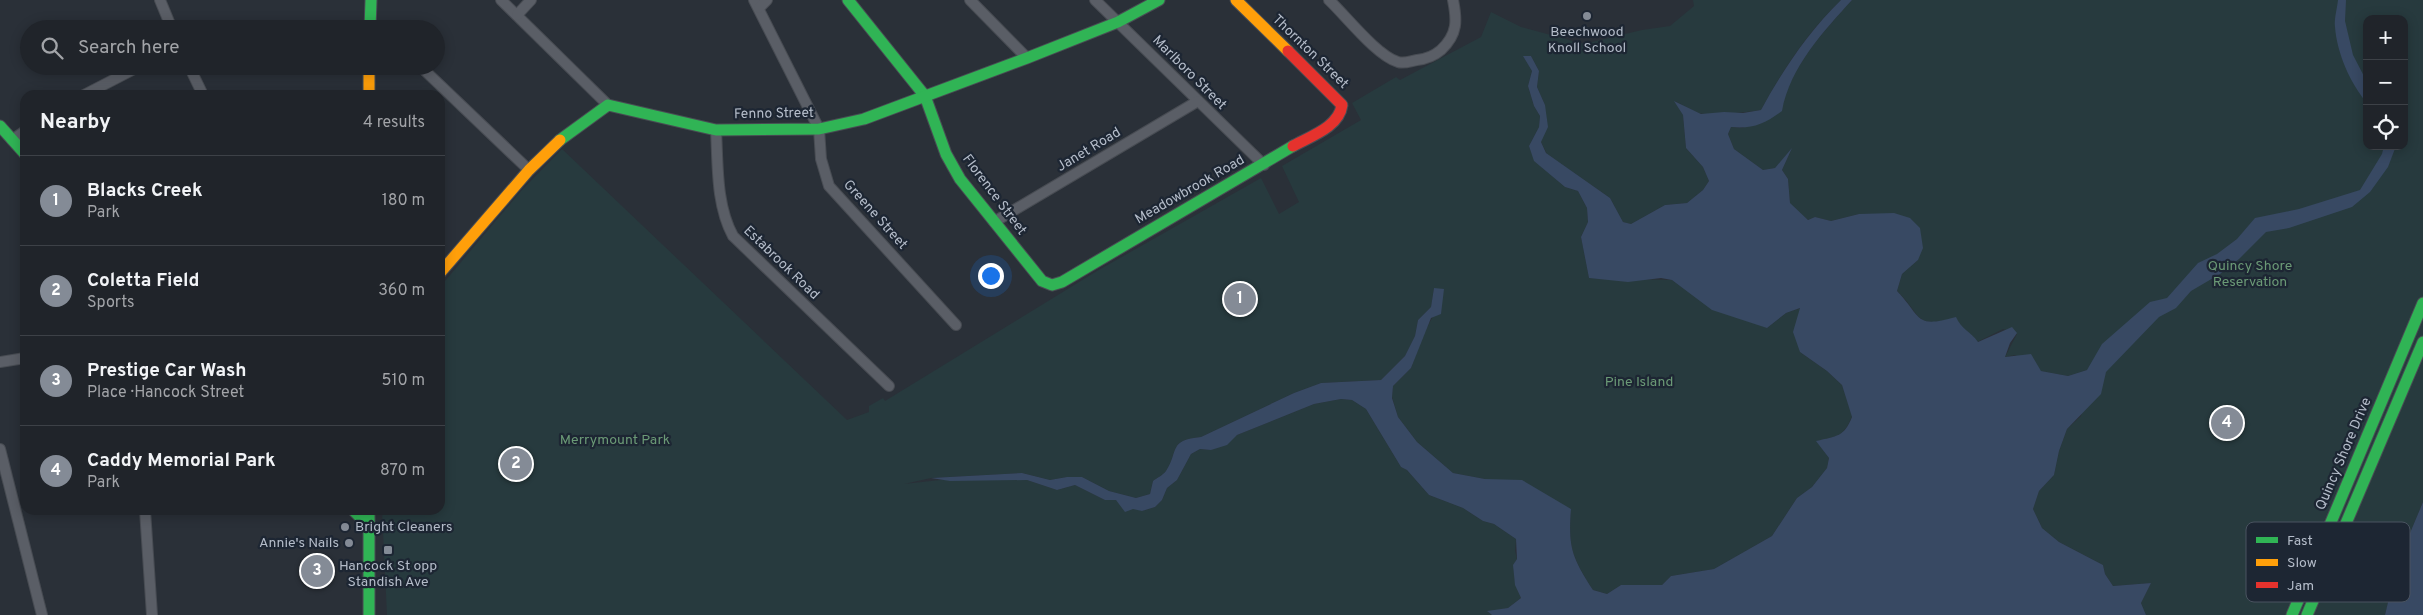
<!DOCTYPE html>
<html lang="en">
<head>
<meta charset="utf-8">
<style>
  :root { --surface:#20242a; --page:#282c32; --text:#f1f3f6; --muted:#a2a4a8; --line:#3d4147; --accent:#848b96 }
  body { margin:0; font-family:Overpass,sans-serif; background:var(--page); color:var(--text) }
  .controls { position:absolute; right:15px; top:15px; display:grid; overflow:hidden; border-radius:10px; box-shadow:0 2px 12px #0003 }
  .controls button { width:45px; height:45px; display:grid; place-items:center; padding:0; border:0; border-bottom:1px solid var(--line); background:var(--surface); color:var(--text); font:25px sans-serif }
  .you { position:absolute; left:990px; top:275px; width:18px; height:18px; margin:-12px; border:4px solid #fff; border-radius:50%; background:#1a73e8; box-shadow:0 0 0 8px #1a73e833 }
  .badge { display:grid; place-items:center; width:32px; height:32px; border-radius:50%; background:var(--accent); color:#fff; font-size:16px; font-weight:700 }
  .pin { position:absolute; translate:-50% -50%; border:2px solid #fff; box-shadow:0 1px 5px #0006 }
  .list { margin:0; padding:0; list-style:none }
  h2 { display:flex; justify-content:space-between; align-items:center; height:65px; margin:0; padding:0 20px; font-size:21px }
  h2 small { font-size:16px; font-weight:400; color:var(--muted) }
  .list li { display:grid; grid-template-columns:32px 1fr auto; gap:15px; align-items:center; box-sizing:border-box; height:90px; padding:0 20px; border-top:1px solid var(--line) }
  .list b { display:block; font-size:19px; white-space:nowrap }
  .list p { margin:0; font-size:16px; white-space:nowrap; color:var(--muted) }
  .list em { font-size:16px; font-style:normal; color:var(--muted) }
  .icon { flex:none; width:28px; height:28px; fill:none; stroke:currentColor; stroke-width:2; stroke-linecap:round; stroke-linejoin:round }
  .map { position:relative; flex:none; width:2423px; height:615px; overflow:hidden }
  .search { position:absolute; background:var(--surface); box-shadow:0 2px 12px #0003; left:20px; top:20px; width:425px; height:55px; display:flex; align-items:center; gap:12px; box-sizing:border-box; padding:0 18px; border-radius:28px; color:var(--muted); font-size:19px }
  .panel { position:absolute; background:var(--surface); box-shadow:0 2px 12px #0003; left:20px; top:90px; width:425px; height:425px; border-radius:15px }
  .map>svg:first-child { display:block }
  .green { fill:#273a3e; fill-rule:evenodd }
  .water { fill:#384963 }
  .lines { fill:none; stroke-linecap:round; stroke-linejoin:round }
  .street-casing { stroke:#484c53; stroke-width:12 }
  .fast-casing { stroke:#484c53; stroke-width:13 }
  .slow-casing { stroke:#484c53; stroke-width:13 }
  .jam-casing { stroke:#484c53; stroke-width:13 }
  .street { stroke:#5a5e66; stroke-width:10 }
  .fast { stroke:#30b455; stroke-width:11 }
  .slow { stroke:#ff9f0a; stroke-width:11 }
  .jam { stroke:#e5322d; stroke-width:11 }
  .poi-dot { fill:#848b96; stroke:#1d2633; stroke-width:2 }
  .labels { text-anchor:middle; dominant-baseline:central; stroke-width:4.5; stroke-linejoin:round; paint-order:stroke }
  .poi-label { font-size:14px; fill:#b4bcc9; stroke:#1d2633 }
  .street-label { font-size:14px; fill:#b4bcc9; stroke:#1d2633 }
  .park-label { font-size:14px; fill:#6b9a76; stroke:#1d2633 }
  .key { fill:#1d2633; stroke:#4a5360; stroke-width:1 }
  .key-label { font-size:14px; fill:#b4bcc9 }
</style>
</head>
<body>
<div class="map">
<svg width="2423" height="615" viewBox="0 0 2423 615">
  <rect width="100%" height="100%" fill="#2a3038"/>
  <!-- green -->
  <g class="green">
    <path d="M1693,0H1841C1809,30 1782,71 1761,110C1752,112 1706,116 1699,113C1691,110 1683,105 1675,101L1683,115L1686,148L1703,167L1709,181L1703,190L1687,203L1665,205L1631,224L1623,222L1610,198L1547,154L1541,142L1545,105L1537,87L1539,71L1531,56L1524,57L1532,71L1528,86L1534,106L1540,116L1539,127L1529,146L1535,161L1565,187L1578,191L1587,208L1588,222L1581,237L1589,278L1672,280L1682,287L1767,328L1786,313L1801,308L1800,352L1827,371L1842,385L1852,416C1844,437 1837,436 1817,441L1829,458L1827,468L1812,487L1797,498L1772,536L1714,569L1671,576L1662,585H1621L1607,594L1593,590C1572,557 1568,548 1571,509L1485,479L1453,473L1417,442L1398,417L1392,397L1393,386L1411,368L1424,332L1434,315V288L1431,307L1418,320L1415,336L1405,356L1381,380L1321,383L1294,393L1201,437C1168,440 1179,451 1166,471C1163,475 1157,478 1153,481L1150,494L1136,498L1109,491L1082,477H1067L1050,480L1022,473L931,478L904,484L940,480H1027L1057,490L1075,485L1105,500H1116L1142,511L1155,507L1162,500L1167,488L1177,480L1191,454L1200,449L1211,450L1237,435L1314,404L1341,399L1352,400L1366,409L1401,467L1407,470L1429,495L1463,508L1483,521L1494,524L1516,539L1515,551L1517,559C1510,570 1516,586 1521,598L1508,608L1488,612L1492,615H387L382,510H440V287L521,191L562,149L847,420L869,412V406L883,398L885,401L1097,271L1261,178L1279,214L1299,202L1282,166L1361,120L1352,103L1396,77L1400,80L1481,37L1491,12L1521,27L1584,44L1642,30L1670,26L1694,6Z"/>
    <path d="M1852,0H2423V502L2397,564L2385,615H2146L2141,603L2151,583L2113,586L2105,574L2103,565L2059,542L2042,528L2033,509L2039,491L2054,475L2059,451L2067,429L2081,416L2087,370L2068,376L2041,371L2015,355L2005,357L2017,334L2003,329L1977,342C1971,332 1961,329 1956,318C1913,329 1923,316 1897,291L1902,274L1918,260L1859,214L1831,221L1815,217L1808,220L1790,204L1788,179L1782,170L1791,150L1775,168L1763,170L1734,149L1728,134L1731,127L1742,128L1781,111C1790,67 1823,32 1852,0ZM2367,19H2404V146H2367Z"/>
  </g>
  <!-- water -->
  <g class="water">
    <path d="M1841,0H1852C1823,32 1790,67 1782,111C1764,124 1753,129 1731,127L1728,134L1734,149L1763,170L1775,168L1792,148L1782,170L1788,179L1790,203L1808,220L1815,217L1831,221L1859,214L1894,213L1910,218L1920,228L1923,248L1918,260L1902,274L1897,291C1922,317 1914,329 1956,317C1961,329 1971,332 1978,342L2012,327L2017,333L2010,343L2005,357L2031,354L2041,371L2068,376L2087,370L2102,344L2150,302L2167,298L2198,263L2217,254L2237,239L2255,218L2299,209L2360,190L2382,154L2384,146H2396L2388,167L2370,192L2352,207L2289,228L2266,232L2239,259L2220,274L2191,291L2176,308L2159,317L2106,372L2101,394L2067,429L2059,451L2054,475L2039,491L2033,509L2042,528L2059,542L2103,565L2105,574L2113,586L2151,583L2141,603L2146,615H1492L1487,611L1508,608L1521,598L1515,585L1513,565L1517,559L1516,539L1494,524L1483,521L1463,508L1429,495L1407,470L1401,467L1366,409L1352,400L1341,399L1314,404L1237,435L1227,445L1211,450L1200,449L1191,454L1177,480L1167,488L1162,500L1155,507L1142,511L1133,509L1125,512L1116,500H1105L1075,485L1057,490L1027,480L950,481L931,478L1022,473L1050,480L1067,477H1082L1109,491L1136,498L1150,494L1153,481C1157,478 1163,475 1166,471C1179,451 1168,440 1201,437L1294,393L1321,383L1381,380L1405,356L1415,336L1418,320L1431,307L1434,288L1444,289L1441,314L1431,318L1411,368L1393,386L1392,398L1398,417L1417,442L1453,473L1485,479L1522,480L1571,509C1568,548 1572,557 1593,590L1607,594L1621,585H1662L1671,576L1714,569L1772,536L1797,498L1812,487L1827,468L1829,458L1816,441C1837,436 1844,437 1852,417L1842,385L1827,371L1800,352L1793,332L1800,308L1786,313L1767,328L1712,310L1672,280L1661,278L1628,282L1589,278L1581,237L1588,222L1587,208L1578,191L1565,187L1534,161L1529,146L1539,127L1540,116L1534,106L1528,86L1532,71L1523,56H1531L1539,71L1537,87L1545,105L1548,127L1541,142L1546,153L1610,198L1623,222L1631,224L1665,205L1687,203L1703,190L1709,181L1703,167L1686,148L1683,115L1674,101L1701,114L1724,112L1743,113L1761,110C1782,71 1809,31 1841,0Z"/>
    <path d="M2338,0H2346L2345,21L2353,55L2367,82V103C2350,83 2337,53 2335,27C2334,19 2337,9 2338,0Z"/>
    <path d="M2423,502V615H2385L2397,564Z"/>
  </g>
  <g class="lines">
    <defs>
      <g id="street">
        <path d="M160,0L172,29"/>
        <path d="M501,0L608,105"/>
        <path d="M754,0L819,129L821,159L829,186L956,325"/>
        <path d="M970,0L1027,58"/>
        <path d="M1095,0L1264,165"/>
        <path d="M1329,0C1346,16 1377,56 1398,62C1404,64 1411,61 1417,60C1426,59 1434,56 1441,50C1458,34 1457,20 1453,0"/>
        <path d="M759,8L767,0"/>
        <path d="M517,15L531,0"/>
        <path d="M189,66L203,95"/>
        <path d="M420,66L529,170"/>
        <path d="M84,95L140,66"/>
        <path d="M716,130C718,165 716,205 733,236L889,386"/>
        <path d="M12,140L25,131"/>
        <path d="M994,222L1198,101"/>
        <path d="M0,362L25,358"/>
        <path d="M0,449L42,615"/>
        <path d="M145,510L152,615"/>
      </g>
      <g id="fast">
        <path d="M848,0L925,96L946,154L960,179L1042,281L1052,285L1062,282L1293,146"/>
        <path d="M370,29L371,0"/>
        <path d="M0,126L25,154"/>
        <path d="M560,140L608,105L716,130L819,129L864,119L1027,58L1118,22L1159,0"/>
        <path d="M353,510L370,527"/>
        <path d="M369,510V615"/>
        <path d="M2292,615L2423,303"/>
        <path d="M2307,615L2423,342"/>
      </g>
      <g id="slow">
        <path d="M1236,0L1288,51"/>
        <path d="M369,66V95"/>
        <path d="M440,273L529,170L560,140"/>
      </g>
      <path id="jam" d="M1288,51L1342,105C1339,127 1311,136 1293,146"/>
    </defs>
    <!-- street casing -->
    <use href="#street" class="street-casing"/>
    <!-- fast casing -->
    <use href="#fast" class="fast-casing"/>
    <!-- slow casing -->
    <use href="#slow" class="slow-casing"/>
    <!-- jam casing -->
    <use href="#jam" class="jam-casing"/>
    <!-- street -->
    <use href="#street" class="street"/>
    <!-- fast -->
    <use href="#fast" class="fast"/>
    <!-- slow -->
    <use href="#slow" class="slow"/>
    <!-- jam -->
    <use href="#jam" class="jam"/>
  </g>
  <!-- markers -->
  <g class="poi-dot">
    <circle cx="1587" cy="16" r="5"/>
    <circle cx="345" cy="527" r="5"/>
    <circle cx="349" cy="543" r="5"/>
    <rect x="383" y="545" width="10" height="10" rx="2.5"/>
  </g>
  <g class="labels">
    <!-- poi labels -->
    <g class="poi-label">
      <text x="1587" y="32">Beechwood<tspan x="1587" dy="16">Knoll School</tspan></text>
      <text x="355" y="527" text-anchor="start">Bright Cleaners</text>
      <text x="339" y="543" text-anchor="end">Annie's Nails</text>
      <text x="388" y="566">Hancock St opp<tspan x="388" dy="16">Standish Ave</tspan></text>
    </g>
    <!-- street labels -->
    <g class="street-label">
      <text transform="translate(1310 52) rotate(44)">Thornton Street</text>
      <text transform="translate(1189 73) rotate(45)">Marlboro Street</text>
      <text transform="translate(774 114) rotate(-1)">Fenno Street</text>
      <text transform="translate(1089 150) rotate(-31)">Janet Road</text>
      <text transform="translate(1190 190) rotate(-30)">Meadowbrook Road</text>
      <text transform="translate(994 195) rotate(53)">Florence Street</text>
      <text transform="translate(875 215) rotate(48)">Greene Street</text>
      <text transform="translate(781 263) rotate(44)">Estabrook Road</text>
      <text transform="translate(2344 454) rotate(-67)">Quincy Shore Drive</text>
    </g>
    <!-- park labels -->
    <g class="park-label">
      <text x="2250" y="266">Quincy Shore<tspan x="2250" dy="16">Reservation</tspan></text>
      <text x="1639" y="382">Pine Island</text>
      <text x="615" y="440">Merrymount Park</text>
    </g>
  </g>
  <!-- legend -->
  <rect x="2246" y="522" width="164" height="80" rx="8" class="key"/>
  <rect x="2256" y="537" width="22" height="6" fill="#30b455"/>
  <rect x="2256" y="559" width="22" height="7" fill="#ff9f0a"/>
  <rect x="2256" y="582" width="22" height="6" fill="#e5322d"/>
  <g class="key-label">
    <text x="2287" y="545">Fast</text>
    <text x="2287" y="567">Slow</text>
    <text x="2287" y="590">Jam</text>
  </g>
</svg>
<div class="controls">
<button>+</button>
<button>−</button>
<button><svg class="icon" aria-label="locate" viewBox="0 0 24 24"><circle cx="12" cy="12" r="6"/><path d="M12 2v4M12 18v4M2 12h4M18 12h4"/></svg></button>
</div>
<div class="you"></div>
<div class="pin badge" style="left:1240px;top:299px">1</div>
<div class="pin badge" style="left:516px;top:464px">2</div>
<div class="pin badge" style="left:317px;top:571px">3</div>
<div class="pin badge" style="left:2227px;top:423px">4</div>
<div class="search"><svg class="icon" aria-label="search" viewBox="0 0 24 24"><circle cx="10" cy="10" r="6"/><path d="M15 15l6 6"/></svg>Search here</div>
<section class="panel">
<h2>Nearby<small>4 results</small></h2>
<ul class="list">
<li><span class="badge">1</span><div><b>Blacks Creek</b><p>Park</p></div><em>180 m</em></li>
<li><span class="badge">2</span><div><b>Coletta Field</b><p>Sports</p></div><em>360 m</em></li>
<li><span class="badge">3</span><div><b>Prestige Car Wash</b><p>Place · Hancock Street</p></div><em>510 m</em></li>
<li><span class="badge">4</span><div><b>Caddy Memorial Park</b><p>Park</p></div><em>870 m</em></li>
</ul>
</section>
</div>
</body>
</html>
